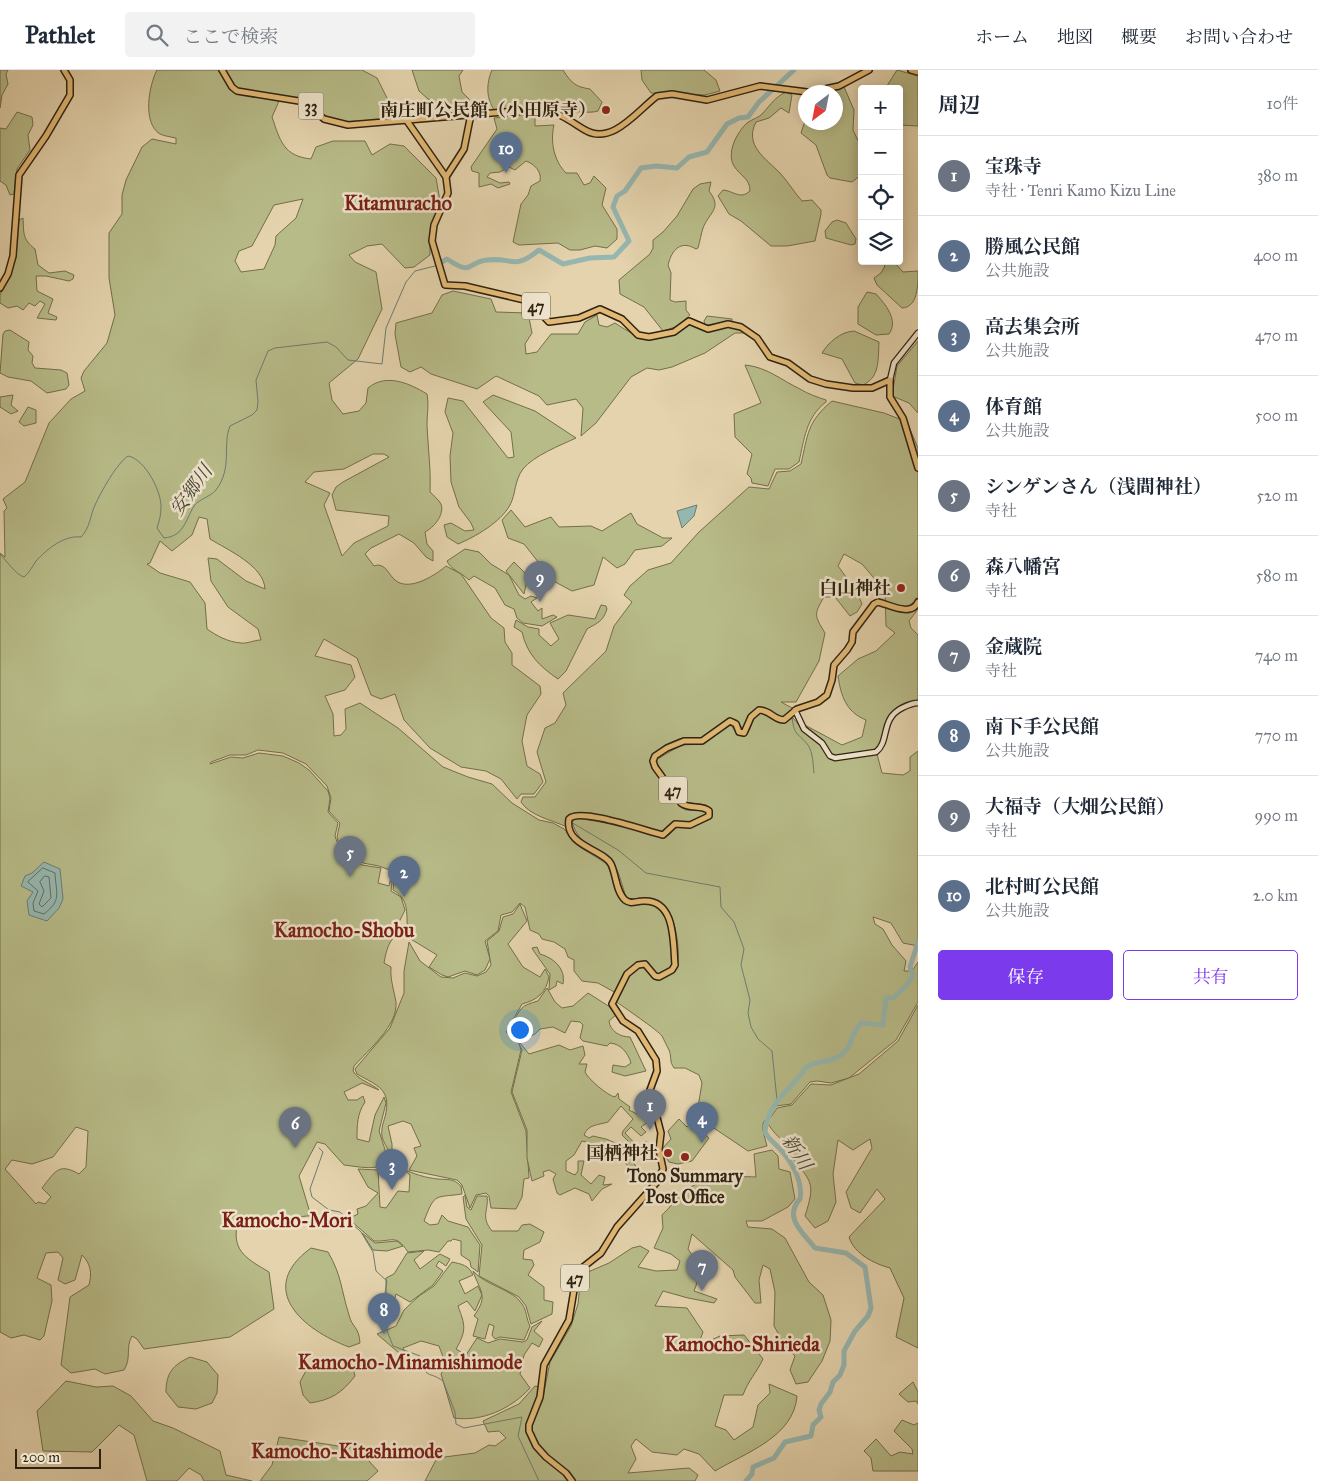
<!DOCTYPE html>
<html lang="ja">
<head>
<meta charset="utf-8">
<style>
  :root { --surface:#fff; --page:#f2f2f3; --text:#1f2937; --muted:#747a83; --line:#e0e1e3; --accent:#7c3aed }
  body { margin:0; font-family:"IM FELL Great Primer","Noto Serif JP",serif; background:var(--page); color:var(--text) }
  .controls { position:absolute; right:15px; top:15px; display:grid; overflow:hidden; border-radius:5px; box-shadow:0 2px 12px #0003 }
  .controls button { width:45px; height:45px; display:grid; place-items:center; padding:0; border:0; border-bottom:1px solid var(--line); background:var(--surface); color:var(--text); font:25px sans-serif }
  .compass { position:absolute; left:798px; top:15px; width:45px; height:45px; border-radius:50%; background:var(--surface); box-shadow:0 2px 12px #0003; rotate:212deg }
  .scale { position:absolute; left:15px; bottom:12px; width:86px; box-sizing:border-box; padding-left:5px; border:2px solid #2f2211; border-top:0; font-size:14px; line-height:18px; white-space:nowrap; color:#2f2211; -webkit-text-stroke:4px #ede2ca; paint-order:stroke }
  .you { position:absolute; left:519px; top:959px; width:18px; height:18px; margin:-12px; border:4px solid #fff; border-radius:50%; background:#1a73e8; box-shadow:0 0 0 8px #1a73e833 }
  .badge { display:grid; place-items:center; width:32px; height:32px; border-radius:50%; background:var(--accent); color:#fff; font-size:16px; font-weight:700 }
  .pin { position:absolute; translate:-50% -41px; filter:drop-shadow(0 1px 2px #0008) }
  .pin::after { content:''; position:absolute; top:26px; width:18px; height:15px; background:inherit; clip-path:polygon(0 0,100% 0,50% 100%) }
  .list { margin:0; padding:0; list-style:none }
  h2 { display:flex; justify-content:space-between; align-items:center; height:65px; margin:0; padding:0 20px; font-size:21px }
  h2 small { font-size:16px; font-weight:400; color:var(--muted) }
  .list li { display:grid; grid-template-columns:32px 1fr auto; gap:15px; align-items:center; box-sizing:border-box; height:80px; padding:0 20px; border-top:1px solid var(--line) }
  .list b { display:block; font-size:19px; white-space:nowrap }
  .list p { margin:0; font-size:16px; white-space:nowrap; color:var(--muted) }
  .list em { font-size:16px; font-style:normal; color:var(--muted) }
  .actions { display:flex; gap:10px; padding:15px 20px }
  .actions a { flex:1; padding:11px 0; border:1px solid var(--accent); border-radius:5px; text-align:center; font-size:18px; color:var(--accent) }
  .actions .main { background:var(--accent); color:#fff }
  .icon { flex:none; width:28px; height:28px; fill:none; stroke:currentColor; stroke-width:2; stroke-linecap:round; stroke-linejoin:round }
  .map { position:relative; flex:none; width:918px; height:1411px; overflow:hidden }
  header { display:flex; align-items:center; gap:30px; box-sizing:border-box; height:70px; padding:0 25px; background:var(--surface); border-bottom:1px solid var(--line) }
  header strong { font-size:24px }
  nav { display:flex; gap:28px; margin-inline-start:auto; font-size:18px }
  .search { width:350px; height:45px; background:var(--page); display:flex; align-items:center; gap:12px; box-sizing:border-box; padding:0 18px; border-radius:5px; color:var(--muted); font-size:19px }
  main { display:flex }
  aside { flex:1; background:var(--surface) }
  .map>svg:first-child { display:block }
  .green { fill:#b7bb88; stroke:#736e4c; fill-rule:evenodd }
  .water { fill:#96b7b0; stroke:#6d7b70 }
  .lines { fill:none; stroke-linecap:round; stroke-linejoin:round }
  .shore { stroke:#626c60; stroke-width:1 }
  .stream { stroke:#6d7b70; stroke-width:1 }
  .river { stroke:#96b7b0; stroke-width:5 }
  .secondary-casing { stroke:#2f2211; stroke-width:7 }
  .primary-casing { stroke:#2f2211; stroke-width:8 }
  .secondary { stroke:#ede2ca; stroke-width:4.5 }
  .primary { stroke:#e2ba76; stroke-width:5 }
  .poi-dot { fill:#8f2418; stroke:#ede2ca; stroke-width:2 }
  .labels { text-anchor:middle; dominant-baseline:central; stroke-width:5; stroke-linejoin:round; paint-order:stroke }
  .shield { fill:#ede2ca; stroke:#685c48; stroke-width:1 }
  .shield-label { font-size:16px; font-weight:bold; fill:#2f2211 }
  .poi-label { font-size:18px; font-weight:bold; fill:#2f2211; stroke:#ede2ca; text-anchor:end }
  .water-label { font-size:19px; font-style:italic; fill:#494739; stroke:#ede2ca }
  .quarter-label { font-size:20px; font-weight:bold; fill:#7a1f14; stroke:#ede2ca }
</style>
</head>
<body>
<header>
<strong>Pathlet</strong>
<div class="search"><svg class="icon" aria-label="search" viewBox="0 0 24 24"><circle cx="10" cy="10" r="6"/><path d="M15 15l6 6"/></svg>ここで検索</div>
<nav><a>ホーム</a><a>地図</a><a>概要</a><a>お問い合わせ</a></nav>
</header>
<main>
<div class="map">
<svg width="918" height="1411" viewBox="0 0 918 1411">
  <rect width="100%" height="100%" fill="#e4d3ad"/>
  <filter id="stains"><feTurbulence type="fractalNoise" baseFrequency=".004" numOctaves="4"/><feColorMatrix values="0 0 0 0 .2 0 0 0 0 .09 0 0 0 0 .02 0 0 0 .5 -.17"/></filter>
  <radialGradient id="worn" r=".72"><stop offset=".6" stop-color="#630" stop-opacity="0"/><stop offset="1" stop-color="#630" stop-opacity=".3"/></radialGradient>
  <!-- green -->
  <g class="green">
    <path d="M0,0H8L6,4L8,14L2,25L0,38Z"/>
    <path d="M157,0H219L231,20L236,23L279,31L272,47C280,70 283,86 311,89L316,77L333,71H365L372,85L390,74L404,76L436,108L440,131L430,163V185L414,197L405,198L382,174L367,176L349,185L355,192L376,202L382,239L358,289L329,313L332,330L343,344L359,341L366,333L368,318C386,303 409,313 427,324C429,335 427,344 427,355C428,378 431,399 430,422C433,425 439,430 441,434C445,445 433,458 425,462L427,474L433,481V491L426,487L414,473L399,464L371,478L365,484L374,496L378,495C387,496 389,505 395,510C410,523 438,503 446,496L461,504L491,548L504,558L505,572L512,583V595L540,616L541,624L527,645L522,671L527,696L540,704L543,712L534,724H521L517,729L501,709L486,701L461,697L430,678L404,650L395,624L381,629L371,625L357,588L324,569L315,586L351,595L355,607L345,620L325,626L333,644L334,666L341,665L346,659L345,639L360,633L398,658L443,697L468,707L492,714L512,733L539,750L553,753L564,759L580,777L607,794L622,831C631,838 636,832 645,833C673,838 671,872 672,895L671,898L658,906L646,892C628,890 622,910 616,923L598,913L582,911L574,901V890L568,887L565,879L554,872L542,869L539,864L530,860L525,837L520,833L512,842L501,845L498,861L485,871L490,889L485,900L477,905L465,901L448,907L442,905L429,897L437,885L409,868C404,850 413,831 393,820L395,802L379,796L363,793L338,771L337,767L340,753L329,741L331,728L327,716L306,694L283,683L258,680L246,685H230L211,692L210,694L231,687L243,688L259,683L283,686L299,693L309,700L328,721L330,728L328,742L338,753L335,766L337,772L362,795L381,798L378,813L389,816L392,803L393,805L391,821L401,827L405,840L398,854L399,863C389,869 386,881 384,893L391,897C390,910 394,920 396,932C398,956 368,980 354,996L353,1001C358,1010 371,1013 379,1020L362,1013L344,1022L348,1030H357L363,1026L365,1032C357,1044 357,1055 357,1069L369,1072L375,1045L384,1027L386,1033L379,1061L388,1089C382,1103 356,1096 344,1095L325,1074L317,1072L299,1106L311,1146C299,1145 291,1152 280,1153C265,1154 253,1150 237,1156C232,1182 249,1190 269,1202L274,1239L230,1267L144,1279L137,1269L132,1266C125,1278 132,1287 124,1300L105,1304L95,1299L71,1303L61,1295L70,1227L89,1215C92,1203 91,1194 82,1185L75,1210L65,1214L58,1210L63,1188L58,1182L46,1183L37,1208L51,1215L52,1231L44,1266L40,1270L24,1265L11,1268L0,1262V483L5,487L4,441L7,438L3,429L25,412L49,353L71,329L85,321L81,308L84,301L107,273L115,245L109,208V163L122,144V125L126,110L142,77L152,69L176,74V68C171,67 164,66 160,64C142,53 149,15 157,0ZM303,129L296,148L276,166L275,175L264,199L241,202L235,191L239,181L252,176L274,135ZM373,384H384L389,387L343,412L336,417L332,425L336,440L389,446L388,456L354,473L342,486L324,435L330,423L305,412L314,402L344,399ZM199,447L207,449L210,469C228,480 264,496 265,519L246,511L217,489L208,488L211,511L228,537L258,559L261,570C254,570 247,574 241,573C228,572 217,566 207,559L205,533L190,512L160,503L147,494L150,493L160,471L172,481L192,465ZM76,1057L88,1061L86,1097L79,1104C58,1092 55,1102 42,1118L51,1127L45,1134L38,1132L36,1134L5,1099L12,1090L32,1094L53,1087Z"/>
    <path d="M224,0H362L377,8L396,46L393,49L340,52L326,47L309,32L239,21L232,16Z"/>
    <path d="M412,0H463L459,6L462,22L469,29L470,41L458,43L428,29L419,21Z"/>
    <path d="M492,0H563C571,13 576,17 590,19L602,32L598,41C589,44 577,40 564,43C543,32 518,39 495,41C486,29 486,14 492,0Z"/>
    <path d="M641,0H704L716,10L720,21L705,25L651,23L642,10Z"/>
    <path d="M897,0L918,6V56L899,55V19H885Z"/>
    <path d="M844,17L854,40L853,60L862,79V104L852,112L830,108L827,105L816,75L801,63L805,51L836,52V22H830Z"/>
    <path d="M786,22L792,25L789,43L781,38L769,48L756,52C744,75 765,88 780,103C788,112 794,122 802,131L812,130L821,140V144L815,171L787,176H771L741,151L729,144L718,126L723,120C734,121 740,130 750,121C750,108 740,106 734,96C726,83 737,62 747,53C752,49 759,48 763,43C772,33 774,28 786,22Z"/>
    <path d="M17,42L32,47L33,55L28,65L30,80L17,99L14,124L10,125L6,115L0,111V58L6,59Z"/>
    <path d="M535,44V56L554,55C550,72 554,91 566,103H577L584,115L590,113L594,106L606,118L602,135L617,159V169L607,178L595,176L580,180H570L558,173L519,175L513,172L521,134L528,125L531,116L540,111C542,101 534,94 526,91L515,100L509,97L500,102L490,103L487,107L500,113L509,112L510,114L498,118L491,114L479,117V103L472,101L471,97L497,59L494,48Z"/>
    <path d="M711,112L709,121C723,139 709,142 703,158C701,164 700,171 698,178L696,179C681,170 672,179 668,195L671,203L670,230L675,232L686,231V240L690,245L678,256L663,261L644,237L620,224L619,210L650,184L653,178V170L663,162L677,146L693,119L700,114Z"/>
    <path d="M23,148C24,163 22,169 35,179L38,195L49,203L65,201L74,205L73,209L69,211L46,206H36L37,221L53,229L48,243L57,247L56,250L37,248L45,234L40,231L35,236L29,233L23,240L17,236L8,238L0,233V225L9,205L19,150Z"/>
    <path d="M837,150L846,153L856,169L855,174L851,175L826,168L825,161L832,152Z"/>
    <path d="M880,191H893L903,202L918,201C918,216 918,237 902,238L877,215L874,208L881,203L885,196Z"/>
    <path d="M453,221L491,229L496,242L528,243L532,263L525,274L526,284L537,282L551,264H578L585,252L597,245L599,255L607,257L615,253C641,270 654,277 682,257C685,255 689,252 693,253C698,254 701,259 706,261C721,257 731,254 745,261L744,263H735L705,283L672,297L659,300L647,298L631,307L596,353L581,366L583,338L576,329L547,335L539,326L496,306L477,319L431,304L421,297L410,302L401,297L395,264L396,253L432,243L442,225Z"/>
    <path d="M867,222L876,224C885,234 899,250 889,264L876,265L858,254V237Z"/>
    <path d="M707,246L732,249V252L705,255L704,251Z"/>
    <path d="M10,260L29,272L28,280L33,286L32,293L35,298L61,300L67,303L69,315L66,319L47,323L31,311L8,307L0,303L3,264L5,261Z"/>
    <path d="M854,261L879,272C878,290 880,307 863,315L855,313L842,289L822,283C829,272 840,262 854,261Z"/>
    <path d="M918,271V343L909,333L892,326L897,296Z"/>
    <path d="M745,295C767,297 781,310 800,319C808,324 817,327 826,330V332C806,347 804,370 799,392L789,399H775L768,416L752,413L751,408L747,404L752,384L735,367L734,344L761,333Z"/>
    <path d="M13,325L11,335L18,341L11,344L0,337V327Z"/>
    <path d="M493,325L535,341L576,368C561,375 533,386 523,399C514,411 516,424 510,435C501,452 475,467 458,474L447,467L444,455L451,453L465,461L474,460L471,453L459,437L451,412L450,386L453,363L445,342L448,328L463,331L508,388L514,387L511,362L483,332Z"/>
    <path d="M832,331L884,343L907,352L918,378V539L909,551L911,558L918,565V631C891,629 884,657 879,677L876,681L836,686L831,685L824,671L803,654L842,675L862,667L866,650C846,642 841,626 838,606L858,589L876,581L895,563L886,556L885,521L862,494L844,484L838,496L857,522L862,534L857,542L850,546L835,527H824C814,544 814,545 825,563L819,591L796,632H781L794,639L785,647C774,647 770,637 759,638L748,645L743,660L737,650L729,648L701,668L679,669L665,675L651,687L653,698L681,737L686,740H703L707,744L689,752L674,751L662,762C645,758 580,734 568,746L567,757C552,750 530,746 521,732L523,727H535L546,712L537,682L545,658L555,653L566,635L563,623L606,581L614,556L632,532L624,525L630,516L648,500L671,493L699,462L749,417L769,419L777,402L790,401L801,394C808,364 807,352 832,331Z"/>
    <path d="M28,337L36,340V353L24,356L19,352Z"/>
    <path d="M511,440L525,457L551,447L559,457L591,456L602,461L631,443L637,454L663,468H672L662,476L635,480L625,494L617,498L603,487L594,515L572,521L546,507L539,493L524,474L508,468L502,450Z"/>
    <path d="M465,479L479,482L491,494L509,505L519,525L525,529L531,526L537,528L531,532L538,541L542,538V549L553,545L557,547L542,556L523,553L517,548L514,539L505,535L495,518L474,506L469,510C462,503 450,499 447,491Z"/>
    <path d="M514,492L525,503L530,498L524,524L506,501Z"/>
    <path d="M601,535L606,536L607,539C603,552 597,553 587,559L566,601L558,609C539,596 527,584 522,562L514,557L516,550L528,557L539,559V565L551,576L559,569L550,553L568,545L595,549Z"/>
    <path d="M760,643L765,644L781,653L793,648L803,660L821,674L832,689L877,684L882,703L903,705L910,701V687L918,681V876L903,873L891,853L873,847L875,854L883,859L892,875L906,891L904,901H912L918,892V932L896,970L849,1008L831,1013L817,1011L810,1012L791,1034L776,1036L763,1053V1061L767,1076L748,1081L699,1048L693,1039L698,1037L702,1013L699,1005L685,998H674C669,991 672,987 669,980C667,976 664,970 662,966C660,962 621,935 615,931L628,905L643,895L657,909L676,900C682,886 676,841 661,833C647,825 636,832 626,827C622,816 619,799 611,790C597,773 581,780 572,752L577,748L619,755L663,768L669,765L676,757L691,758L712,746L711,738L706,735L684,732L658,695L656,690L681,675L704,674L730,654L738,665L745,666C753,659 750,649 760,643Z"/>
    <path d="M520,834L527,851L508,874L523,897L540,907L545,899L549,907C546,923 537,930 522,934L506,962L519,974L521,980L511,1022L526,1061L529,1108L524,1109L522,1127L516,1139L491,1138L489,1126L486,1123L476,1125L470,1138L462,1115L457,1110L409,1100L417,1086L414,1078L421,1076L411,1054L403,1051L388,1056L392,1074V1093L388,1095C394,1084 384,1076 382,1066C381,1060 383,1053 385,1047C392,1019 378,1016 357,1004L355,999L390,958L404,923V901L409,872L420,891L441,907L453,908L465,903L477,906L486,902L491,895L487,871L499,861L503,847L513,844Z"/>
    <path d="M537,877L540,884C554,888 566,899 563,914L557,911L556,916L549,920L550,904L533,880L532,878Z"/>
    <path d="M547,918L555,932L562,938L573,936L588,923L610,937L616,945L609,951C610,961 620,967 630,967L646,1001L625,1006L612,1002L613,995L625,997L631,993C628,983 621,974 610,973L607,976L583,971L580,968L583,955L580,952L571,951L565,963L553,957L540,959L535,964L521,971L518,968L524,959L513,953C521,937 521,936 538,931Z"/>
    <path d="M918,935V1278L896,1267L904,1228L890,1198C875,1194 854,1184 849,1167L885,1129L877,1119L860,1143L851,1138L846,1122L872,1078L870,1069L853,1080L838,1070L833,1104L836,1132L828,1151L815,1158L805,1146C815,1114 813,1113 792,1088L795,1085C786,1071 772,1065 766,1049L771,1047L777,1038L792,1035L811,1014L831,1015L859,1004L898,971Z"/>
    <path d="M517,969L529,984L559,975L570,980L583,976L585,985L579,994H587L585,1002C588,1009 608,1026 615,1027L618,1023L619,1029L630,1037L629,1040L639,1045H649L646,1035L648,1031L646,1023L649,1026L657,1046L641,1057L646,1062L641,1066L631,1057L625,1063L639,1078L646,1071L649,1075L641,1084L622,1065L623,1061L633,1049L621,1036L608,1052C599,1055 588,1054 584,1065L589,1068L593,1066L606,1069L620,1075L638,1099L633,1106C629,1093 612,1077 598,1074C593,1072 588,1073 582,1071L574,1085L566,1091V1101L575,1105L578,1101V1091H584L581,1105L591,1114L599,1105L605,1107L603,1115L612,1114L602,1119L592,1131L589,1124L575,1118L560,1125L557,1123L553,1109L556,1104L549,1100L543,1102L544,1106L532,1111L527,1088V1060L512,1022L522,980Z"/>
    <path d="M679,1049L687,1057L691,1053L709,1068L692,1091L678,1094L669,1092L661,1080L671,1069L668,1061Z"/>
    <path d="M772,1080L778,1086L779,1099L790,1102L795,1129L788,1137L762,1151H746L748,1157L772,1159L785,1168L809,1212L823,1225L831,1250L830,1271L822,1291L808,1312L796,1314L790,1300L795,1286L786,1277L774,1256L775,1222L770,1199L763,1195L759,1210L761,1233H755L735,1207L733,1200L692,1164L688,1179L699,1196L697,1213L694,1221L717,1229L714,1233L688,1228L663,1221L655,1236L687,1238L703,1262L700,1270L705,1273L720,1266L744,1265L763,1289C757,1302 748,1311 743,1325H724L715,1356L726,1360L734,1370L753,1357L758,1335L770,1323L769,1314L797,1326C794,1367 745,1383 715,1401L699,1384L684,1379L677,1385L652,1382L636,1369L631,1376L636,1389L628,1403L689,1398L698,1405L695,1411H573L536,1374L531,1361V1353L542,1332L550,1292L571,1256L578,1234L581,1205L609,1193L632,1178L640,1176L649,1181L638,1197L656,1201L677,1200L680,1191L671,1184L654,1178L663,1158L662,1145C670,1138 676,1128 684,1122C702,1106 734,1106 756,1107L754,1084Z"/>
    <path d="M402,1098C412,1104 427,1108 438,1109C448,1110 453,1108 461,1116L462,1124C435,1128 435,1122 424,1151L430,1155L438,1154L442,1145L448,1151L468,1157L480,1175L478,1202L471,1197L470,1191L461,1185V1171L453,1169L451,1171H448L439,1182L428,1180L408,1182C395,1163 393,1172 374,1171L351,1151L350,1148L358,1144L357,1139L366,1136L378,1123L368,1117L358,1099L378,1100L380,1137L386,1138L398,1121L409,1122L410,1105Z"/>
    <path d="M465,1125L467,1137L471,1140L477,1126H487C489,1141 480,1146 492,1161H518L522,1155L530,1154L544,1162L540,1172L524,1180L523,1189L532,1190L534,1195L528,1205L544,1217V1230L553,1232L552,1244L531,1254L526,1236L519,1227L479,1206L482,1175L466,1149L463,1127Z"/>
    <path d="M362,1163L375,1173L397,1171L403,1176L387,1181L373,1180Z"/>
    <path d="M311,1178L328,1182C342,1206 341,1220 349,1245C352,1258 359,1256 360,1273L349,1277C303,1260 255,1219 311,1178Z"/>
    <path d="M424,1181L414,1190L420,1199L440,1184L450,1189L446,1196L439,1191L436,1196L443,1201L433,1215L410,1232L396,1224L394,1231L390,1232L386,1222V1208L394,1204L407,1183Z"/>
    <path d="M452,1192C461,1194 469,1195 473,1205L459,1211L465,1224L478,1216L482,1225L475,1241L467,1231L458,1236C465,1255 467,1260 456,1279L466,1285L477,1268L488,1273L500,1269L523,1272L527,1270L532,1257L542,1251L534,1261L543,1269L539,1277L532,1273L524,1285L520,1304L530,1318C511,1339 482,1352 454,1348L441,1304L446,1295L439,1276L421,1271L403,1278L405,1283H399L377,1264L396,1256L404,1240L419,1226L434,1216Z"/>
    <path d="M473,1201C486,1216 513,1219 522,1234C527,1240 526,1249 530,1256L524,1270L500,1267L495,1269L492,1265L494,1256L489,1254L485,1269L473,1266L478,1249L474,1246C489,1225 480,1222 473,1201Z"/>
    <path d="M190,1287L207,1292L218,1305L217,1323L212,1333L196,1339L178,1337L166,1322C166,1303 173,1295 190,1287Z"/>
    <path d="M327,1290L352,1293L355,1306C342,1323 331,1330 310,1333L303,1325L300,1312L308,1297Z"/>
    <path d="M66,1311L96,1317L113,1316L131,1326L153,1351L173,1358L220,1381L226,1405L252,1411H204L201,1405L189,1398L177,1411H147L134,1365L119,1355L92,1382L43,1381L37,1341Z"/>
    <path d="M913,1312L918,1322V1334L916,1331L908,1332L899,1324Z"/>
    <path d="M535,1316L539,1317C537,1333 525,1353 529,1369L571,1411H425L437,1388L475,1383L489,1375L495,1376L506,1368L499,1361L488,1362L483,1351L519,1334Z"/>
    <path d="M902,1350L914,1355L918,1353V1401H873L871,1388L864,1381L876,1369L891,1386L900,1382L913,1384L912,1379L894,1361Z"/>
    <path d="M279,1367L358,1379L378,1401L367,1411H260L272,1395Z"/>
  </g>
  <!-- water -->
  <g class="water">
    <path d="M697,435L694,446L682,458L677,441Z"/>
    <path d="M44,792L60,799L63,829L59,838L47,851L29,845L27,831L33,822L21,816L25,806L32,803Z"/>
  </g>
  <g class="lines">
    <!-- shore -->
    <g class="shore">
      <path d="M43,798L55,803C56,824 62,830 44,844L34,841L33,833L38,821L28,812Z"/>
      <path d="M45,806L49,807L51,828L42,837L39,834L44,821L40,812Z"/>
    </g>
    <!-- stream -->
    <g class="stream">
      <path d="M0,484C6,490 16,505 24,507C29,503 32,497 36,491C47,479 64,465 81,467C90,458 90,446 95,435C101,422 117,393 128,386C145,389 162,422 161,438C161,445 159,452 157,458L164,468C184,466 185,451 194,436C199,429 210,427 216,420C233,397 222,376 230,356L252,345L257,340L258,332L256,310L268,281L275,278L327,272L336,277L348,290L382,294L386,258L406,212L415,201L435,196"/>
      <path d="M792,648C795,668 798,662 808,675C813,683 813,694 814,703"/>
      <path d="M571,752L618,780L646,803L720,817L721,837L734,852L744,879L741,895L750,930L748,943L751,957L758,969L772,981L777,1030"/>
      <path d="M319,1078L323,1082L310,1119L312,1127L329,1140L340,1142L361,1162L373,1182L376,1201L387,1211L385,1223L389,1235L383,1239L382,1248L393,1276L420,1286C426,1311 428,1300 443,1311L455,1342L456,1354L464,1358L522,1347L518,1366L539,1411"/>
    </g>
    <!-- river -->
    <g class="river">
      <path d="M440,193L447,189C474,207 466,192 487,190C514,187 513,201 539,180L563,194L590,188L614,187L629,171L613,137L617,126L625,121L641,98L656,96L677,98L689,87L707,82L727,54L739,48L748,47L759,32L794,0"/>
      <path d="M746,1411L752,1404L753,1397L774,1388L785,1372L811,1366L813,1355L821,1347L819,1340L821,1334L830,1322L833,1312L840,1305L844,1295V1281L855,1261L868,1246L871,1238L865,1197L846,1183L815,1178C803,1163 783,1147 800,1129C803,1110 791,1090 778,1077C773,1072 768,1068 765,1062C768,1035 783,1026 799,1007C802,1004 804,998 808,996C819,991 831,992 841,985C853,977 851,962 861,953L883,955L886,928H893L907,915L913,905L910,897L918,872"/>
    </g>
    <defs>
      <g id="secondary">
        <path d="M890,310L894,293L918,263"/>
        <path d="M795,640L804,659L822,673L830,686L835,688L876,682C890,671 880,649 902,638C908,635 912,633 918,633"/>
      </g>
      <g id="primary">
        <path d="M222,0L232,17L237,21L305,32L324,49L348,55L540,39C559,42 570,51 585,60C612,76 637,41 657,26L672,24L707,30L760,16L807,22"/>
        <path d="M911,0L918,2"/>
        <path d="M811,22L839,16L869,0"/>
        <path d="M407,51L446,107L448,123L434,155L432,171L445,215L465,216L529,231L549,252L579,248L600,239L622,249L638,265L649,267L674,262L689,251L708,259L728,254L741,257L757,268L770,287L788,293L810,309L826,314L853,318H872L890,310V327L903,348L918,398"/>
        <path d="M446,107L464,79L471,44"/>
        <path d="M0,218L8,204L13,186L19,105L46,66L70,25V10L64,0"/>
        <path d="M572,1411L566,1403L546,1387L536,1376L529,1361V1355L540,1327L544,1295L569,1250L577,1202L601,1183L617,1157L657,1112L663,1099L659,1080L661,1063L650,1020L657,1001L656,990L638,961L623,951L612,934L627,904L638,895L645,894L655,906L659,907L672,900L675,895C673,873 676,829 643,831C636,831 631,835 625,830C616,822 616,804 611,794C603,779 564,776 569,749C579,737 646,761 663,765L675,754L690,755L709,746V741C701,734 690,740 681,733L655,697L653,691L655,686L667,678L684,671H702L730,651L736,654L739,662L744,663L751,647L759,640C770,640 774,650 784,650L797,639L818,632L827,625L832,610L834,595L847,580L852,572L853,562L874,534L878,532C890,535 911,547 918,532"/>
      </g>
    </defs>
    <!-- secondary casing -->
    <use href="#secondary" class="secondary-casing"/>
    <!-- primary casing -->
    <use href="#primary" class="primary-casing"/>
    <!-- secondary -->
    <use href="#secondary" class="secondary"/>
    <!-- primary -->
    <use href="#primary" class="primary"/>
  </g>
  <!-- markers -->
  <g class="poi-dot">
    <circle cx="606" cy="40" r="5"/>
    <circle cx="901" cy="518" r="5"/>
    <circle cx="668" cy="1083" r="5"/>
    <circle cx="685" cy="1087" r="5"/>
  </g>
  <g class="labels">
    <!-- shield labels -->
    <g class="shield">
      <rect x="298.5" y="22.5" width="25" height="27" rx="4"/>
      <rect x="522" y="222.5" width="28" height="27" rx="4"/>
      <rect x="659" y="706.5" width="28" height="27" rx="4"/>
      <rect x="561" y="1194.5" width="28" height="27" rx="4"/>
    </g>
    <g class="shield-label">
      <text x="311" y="36">33</text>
      <text x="536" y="236">47</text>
      <text x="673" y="720">47</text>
      <text x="575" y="1208">47</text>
    </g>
    <!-- poi labels -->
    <g class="poi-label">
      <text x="596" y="40">南庄町公民館（小田原寺）</text>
      <text x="891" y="518">白山神社</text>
      <text x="658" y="1083">国栖神社</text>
      <text x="685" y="1106" text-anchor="middle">Tono Summary<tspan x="685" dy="21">Post Office</tspan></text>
    </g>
    <!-- water labels -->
    <g class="water-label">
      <text transform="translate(191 420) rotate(-54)">安郷川</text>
      <text transform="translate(797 1082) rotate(57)">新川</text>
    </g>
    <!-- quarter labels -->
    <g class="quarter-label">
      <text x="398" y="133">Kitamuracho</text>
      <text x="344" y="860">Kamocho-Shobu</text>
      <text x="287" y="1150">Kamocho-Mori</text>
      <text x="742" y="1274">Kamocho-Shirieda</text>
      <text x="410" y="1292">Kamocho-Minamishimode</text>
      <text x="347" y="1381">Kamocho-Kitashimode</text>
    </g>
  </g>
  <rect width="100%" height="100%" filter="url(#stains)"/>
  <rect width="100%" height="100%" fill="url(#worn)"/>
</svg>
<div class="controls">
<button>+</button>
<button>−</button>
<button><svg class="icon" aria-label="locate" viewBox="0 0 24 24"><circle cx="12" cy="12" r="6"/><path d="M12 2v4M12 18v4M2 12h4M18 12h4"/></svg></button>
<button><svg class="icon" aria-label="layers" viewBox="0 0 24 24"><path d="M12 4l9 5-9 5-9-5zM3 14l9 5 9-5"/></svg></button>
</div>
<svg class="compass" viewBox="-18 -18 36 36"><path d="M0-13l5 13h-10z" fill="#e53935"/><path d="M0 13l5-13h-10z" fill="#747a83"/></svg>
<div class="scale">200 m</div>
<div class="you"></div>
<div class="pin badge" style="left:650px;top:1060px;background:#6b7280">1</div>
<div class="pin badge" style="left:404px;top:827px;background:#5c6f8a">2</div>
<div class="pin badge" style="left:392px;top:1120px;background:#5c6f8a">3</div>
<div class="pin badge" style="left:702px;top:1073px;background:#5c6f8a">4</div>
<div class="pin badge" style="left:350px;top:807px;background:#6b7280">5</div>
<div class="pin badge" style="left:295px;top:1078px;background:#6b7280">6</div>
<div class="pin badge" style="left:702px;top:1221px;background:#6b7280">7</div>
<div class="pin badge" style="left:384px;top:1264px;background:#5c6f8a">8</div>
<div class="pin badge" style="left:540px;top:532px;background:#6b7280">9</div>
<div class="pin badge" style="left:506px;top:103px;background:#5c6f8a">10</div>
</div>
<aside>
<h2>周辺<small>10件</small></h2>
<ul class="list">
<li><span class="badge" style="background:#6b7280">1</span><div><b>宝珠寺</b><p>寺社 · Tenri Kamo Kizu Line</p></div><em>380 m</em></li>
<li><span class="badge" style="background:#5c6f8a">2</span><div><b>勝風公民館</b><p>公共施設</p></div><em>400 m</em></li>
<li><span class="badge" style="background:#5c6f8a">3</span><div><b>高去集会所</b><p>公共施設</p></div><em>470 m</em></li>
<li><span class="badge" style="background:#5c6f8a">4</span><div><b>体育館</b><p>公共施設</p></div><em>500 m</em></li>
<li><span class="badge" style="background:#6b7280">5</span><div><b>シンゲンさん（浅間神社）</b><p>寺社</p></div><em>520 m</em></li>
<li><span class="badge" style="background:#6b7280">6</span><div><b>森八幡宮</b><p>寺社</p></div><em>580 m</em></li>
<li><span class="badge" style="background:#6b7280">7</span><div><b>金蔵院</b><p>寺社</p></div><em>740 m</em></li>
<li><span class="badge" style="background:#5c6f8a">8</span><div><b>南下手公民館</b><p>公共施設</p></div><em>770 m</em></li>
<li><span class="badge" style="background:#6b7280">9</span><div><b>大福寺（大畑公民館）</b><p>寺社</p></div><em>990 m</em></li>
<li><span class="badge" style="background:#5c6f8a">10</span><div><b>北村町公民館</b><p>公共施設</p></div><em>2.0 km</em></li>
</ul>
<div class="actions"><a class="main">保存</a><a>共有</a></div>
</aside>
</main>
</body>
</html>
